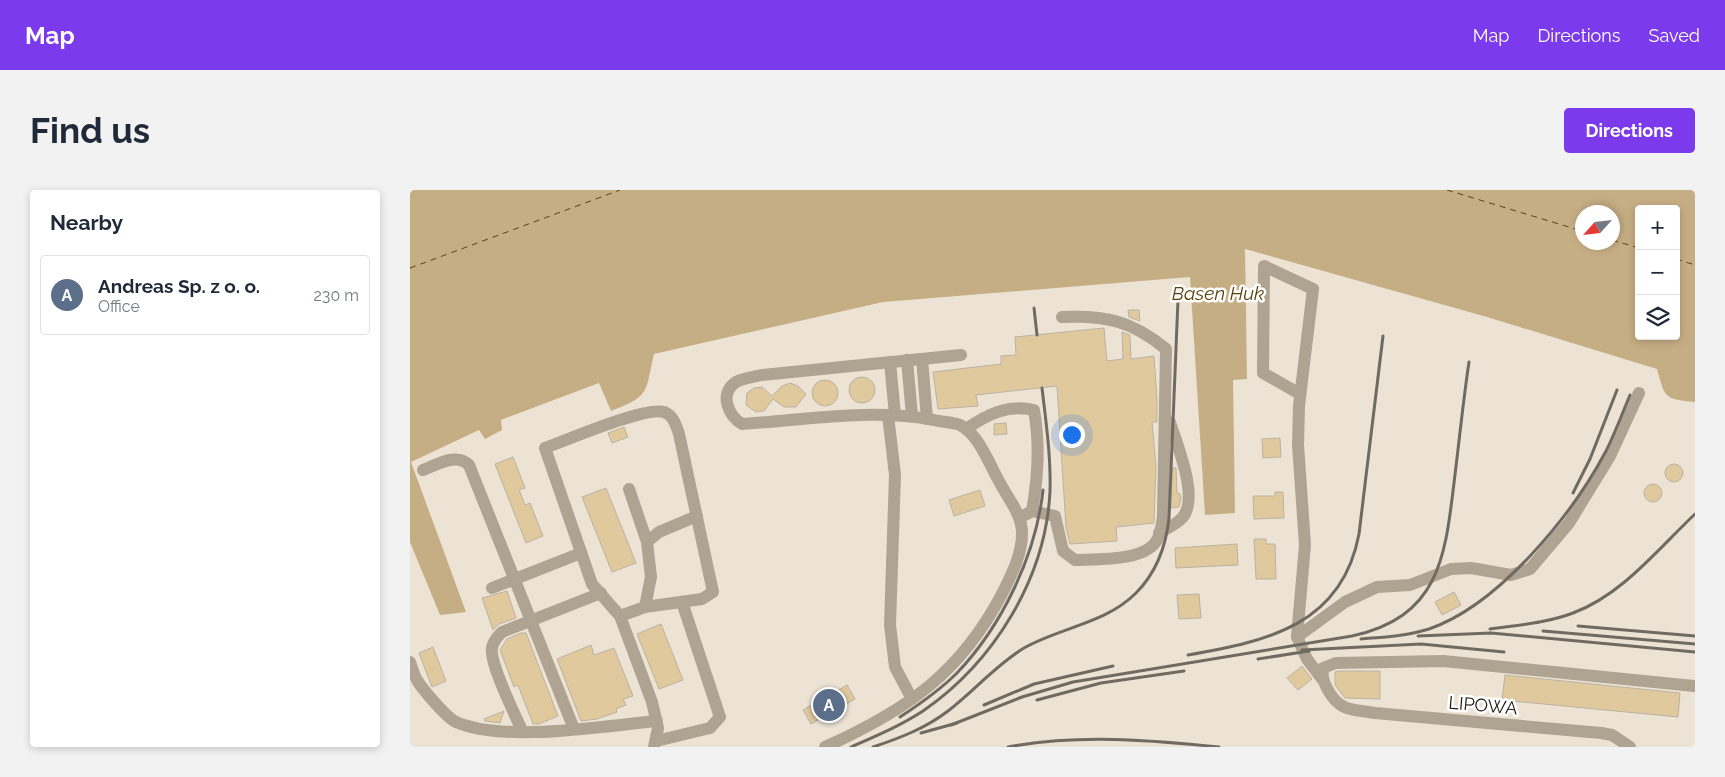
<!DOCTYPE html>
<html lang="en">
<head>
<meta charset="utf-8">
<style>
  :root { --surface:#fff; --page:#f2f2f3; --text:#1f2937; --muted:#747a83; --line:#e0e1e3; --accent:#7c3aed }
  body { margin:0; font-family:Raleway,sans-serif; background:var(--page); color:var(--text) }
  .controls { position:absolute; right:15px; top:15px; display:grid; overflow:hidden; border-radius:5px; box-shadow:0 2px 8px #0003 }
  .controls button { width:45px; height:45px; display:grid; place-items:center; padding:0; border:0; border-bottom:1px solid var(--line); background:var(--surface); color:var(--text); font:25px sans-serif }
  .compass { position:absolute; left:1165px; top:15px; width:45px; height:45px; border-radius:50%; background:var(--surface); box-shadow:0 2px 8px #0003; rotate:243deg }
  .you { position:absolute; left:661px; top:244px; width:18px; height:18px; margin:-12px; border:4px solid #fff; border-radius:50%; background:#1a73e8; box-shadow:0 0 0 8px #1a73e833 }
  .badge { display:grid; place-items:center; width:32px; height:32px; border-radius:50%; background:var(--accent); color:#fff; font-size:16px; font-weight:700 }
  .pin { position:absolute; translate:-50% -50%; border:2px solid #fff; box-shadow:0 1px 5px #0006 }
  .list { margin:0; padding:0; list-style:none }
  h2 { display:flex; justify-content:space-between; align-items:center; height:65px; margin:0; padding:0 20px; font-size:21px }
  h2 small { font-size:16px; font-weight:400; color:var(--muted) }
  .list li { display:grid; grid-template-columns:32px 1fr auto; gap:15px; align-items:center; box-sizing:border-box; height:80px; margin:0 10px 10px; padding:0 10px; border:1px solid var(--line); border-radius:5px }
  .list b { display:block; font-size:19px; white-space:nowrap }
  .list p { margin:0; font-size:16px; white-space:nowrap; color:var(--muted) }
  .list em { font-size:16px; font-style:normal; color:var(--muted) }
  .icon { flex:none; width:28px; height:28px; fill:none; stroke:currentColor; stroke-width:2; stroke-linecap:round; stroke-linejoin:round }
  .map { position:relative; flex:none; width:1285px; height:557px; overflow:hidden; border-radius:5px }
  header { display:flex; align-items:center; gap:30px; box-sizing:border-box; height:70px; padding:0 25px; background:var(--accent); color:#fff }
  header strong { font-size:24px }
  nav { display:flex; gap:28px; margin-inline-start:auto; font-size:18px }
  .intro { display:flex; align-items:center; justify-content:space-between; box-sizing:border-box; height:120px; padding:0 30px }
  h1 { margin:0; font-size:35px }
  .button { padding:12px 22px; border-radius:5px; background:var(--accent); color:#fff; font-size:18px; font-weight:700 }
  main { display:flex; gap:30px; padding:0 30px }
  aside { flex:1; background:var(--surface); border-radius:5px; box-shadow:0 2px 8px #0003 }
  .map>svg:first-child { display:block }
  .water { fill:#c6ae84; fill-rule:evenodd }
  .lines { fill:none; stroke-linecap:round; stroke-linejoin:round }
  .ferry { stroke:#5a410c; stroke-width:1; stroke-dasharray:6 5; stroke-linecap:butt }
  .building { fill:#e1c99e; stroke:#bab2a4 }
  .minor { stroke:#afa492; stroke-width:12 }
  .rail { stroke:#706b62; stroke-width:3 }
  .labels { text-anchor:middle; dominant-baseline:central; stroke-width:5; stroke-linejoin:round; paint-order:stroke }
  .street-label { font-size:18px; fill:#1b1813; stroke:#fff }
  .water-label { font-size:19px; font-style:italic; fill:#5a410c; stroke:#fff }
</style>
</head>
<body>
<header>
<strong>Map</strong>
<nav><a>Map</a><a>Directions</a><a>Saved</a></nav>
</header>
<div class="intro"><h1>Find us</h1><a class="button">Directions</a></div>
<main>
<aside>
<h2>Nearby<small></small></h2>
<ul class="list">
<li><span class="badge" style="background:#5c6f8a">A</span><div><b>Andreas Sp. z o. o.</b><p>Office</p></div><em>230 m</em></li>
</ul>
</aside>
<div class="map">
<svg width="1285" height="557" viewBox="0 0 1285 557">
  <rect width="100%" height="100%" fill="#ece3d5"/>
  <!-- water -->
  <path class="water" d="M0,0H1285V212C1254,209 1255,208 1247,179L1077,127L835,59L837,189L823,190L825,323L795,325L780,87L473,112L244,164C235,202 241,206 201,221L189,193L91,230L92,240L75,249L69,240L1,272L56,422L30,425L0,352ZM1229,19H1266V146H1229ZM1202,22V52H1172V22Z"/>
  <g class="lines">
    <!-- ferry -->
    <g class="ferry">
      <path d="M1037,0L1172,41"/>
      <path d="M1202,50L1229,58"/>
      <path d="M1266,69L1285,75"/>
      <path d="M0,78L210,0"/>
    </g>
  </g>
  <!-- building -->
  <g class="building">
    <path d="M718,120H729L730,131L719,127Z"/>
    <path d="M694,138L697,171L713,169L712,142L720,145L721,169L744,166L747,209V232H742L746,276L744,333L706,337L707,351L660,354L656,337L647,196L566,205L568,216L528,219L523,182L591,174V166L606,165L605,147Z"/>
    <circle cx="452" cy="200" r="13"/>
    <circle cx="415" cy="203" r="13"/>
    <path d="M380,193L388,196L396,204L386,217H374L363,209L354,221L346,222L336,215L337,203L344,198L352,197L362,206L372,196Z"/>
    <path d="M596,233L597,244L584,245V234Z"/>
    <path d="M214,237L218,247L202,253L198,243Z"/>
    <path d="M870,248L871,267L853,268L852,249Z"/>
    <path d="M103,267L115,298L109,300L115,315L120,313L133,346L116,353L85,274Z"/>
    <circle cx="1264" cy="283" r="9"/>
    <path d="M762,278H766L767,303L770,304L771,308L769,317L761,318Z"/>
    <circle cx="1243" cy="303" r="9"/>
    <path d="M196,298L226,373L202,382L172,307Z"/>
    <path d="M570,300L575,316L544,326L539,310Z"/>
    <path d="M865,302H873L874,328L844,329L843,306H865Z"/>
    <path d="M844,349H856V354H865L866,389H846Z"/>
    <path d="M827,354L828,375L766,378L765,358Z"/>
    <path d="M97,401L106,428L89,434L83,440L72,408Z"/>
    <path d="M1044,402L1051,415L1032,425L1025,412Z"/>
    <path d="M789,404L791,428L769,429L767,405Z"/>
    <path d="M251,434L273,490L249,499L227,444Z"/>
    <path d="M111,443H116L148,526L129,534H123L108,495L104,497L90,460L97,449Z"/>
    <path d="M181,455L184,465L204,458L223,506L213,509L216,515L206,519L207,522L187,529L171,531L147,469Z"/>
    <path d="M23,457L36,491L22,497L9,463Z"/>
    <path d="M892,476L902,489L888,500L877,488Z"/>
    <path d="M928,481H970V509L935,508L925,495V482Z"/>
    <path d="M1095,485L1270,503L1268,527L1092,510Z"/>
    <path d="M437,495L445,509L401,534L393,520Z"/>
    <path d="M94,521L90,533L75,531L74,529Z"/>
  </g>
  <g class="lines">
    <!-- minor -->
    <g class="minor">
      <path d="M512,169L517,229"/>
      <path d="M497,170L502,226"/>
      <path d="M480,172L485,225"/>
      <path d="M890,204L853,183L854,76L903,99L889,216L888,255L895,355L887,447L897,469L912,489"/>
      <path d="M478,225L485,285L480,435L485,477L502,509"/>
      <path d="M556,239C578,224 598,214 624,220C630,253 628,288 622,321L615,325"/>
      <path d="M13,280C27,275 46,262 59,275L164,539"/>
      <path d="M219,299L237,352L241,387L235,417"/>
      <path d="M622,321L645,326L653,361L665,370C686,369 738,372 748,348C751,342 752,333 753,326L756,159C722,131 696,125 652,127"/>
      <path d="M749,343C756,339 767,334 772,328C790,309 767,255 760,232"/>
      <path d="M237,352L249,342L287,326"/>
      <path d="M82,398L171,363"/>
      <path d="M210,426L235,417L292,409L303,402L269,244C266,235 263,225 254,222C235,216 157,250 135,258L182,394L210,426L242,512L248,538L244,557"/>
      <path d="M887,447L935,412L967,397L1000,395L1041,379L1061,378L1101,385L1120,379L1159,333L1200,266L1229,203"/>
      <path d="M0,472C2,478 4,485 7,490C12,499 37,528 46,532C94,553 193,536 247,531"/>
      <path d="M112,541C105,524 79,473 82,458C83,451 88,446 92,442L191,403"/>
      <path d="M246,551L300,538L310,527L272,412"/>
      <path d="M415,557C497,520 551,483 593,402C602,384 613,362 612,341C611,324 598,308 590,293C580,276 569,244 550,235C542,232 532,232 524,230C460,218 396,230 332,234C319,226 308,204 326,192C333,188 343,187 352,185L551,165"/>
      <path d="M1220,557L1202,545L1191,543L965,523C942,519 930,522 918,500C913,491 912,487 913,478L926,473L1033,471L1284,496"/>
    </g>
    <!-- rail -->
    <g class="rail">
      <path d="M624,118L627,145"/>
      <path d="M1163,303L1180,269L1207,200"/>
      <path d="M1168,436L1285,446"/>
      <path d="M1080,439C1108,435 1137,433 1163,423C1212,405 1248,359 1285,324"/>
      <path d="M1133,441L1285,454"/>
      <path d="M1008,446L1081,443L1285,462"/>
      <path d="M951,449C973,447 997,446 1019,439C1089,415 1162,325 1196,261C1205,243 1212,224 1220,205"/>
      <path d="M892,460L1011,454L1094,462"/>
      <path d="M778,465C858,451 932,435 949,344L973,146"/>
      <path d="M848,469L899,461"/>
      <path d="M627,510L691,493L774,481"/>
      <path d="M574,515L624,494L703,476"/>
      <path d="M490,527C510,514 530,500 547,483C592,436 626,365 633,300"/>
      <path d="M541,535L612,507L663,492L942,446C1029,427 1035,368 1044,293C1049,253 1053,212 1059,172"/>
      <path d="M511,543L547,533"/>
      <path d="M441,557C466,546 490,536 513,521C584,472 636,388 640,301C641,267 636,232 632,198"/>
      <path d="M463,557C490,548 516,538 538,521C564,501 586,475 614,458C651,437 695,434 726,403C746,383 756,356 759,328L768,110"/>
      <path d="M598,557C668,544 739,550 809,557"/>
    </g>
  </g>
  <g class="labels">
    <!-- street labels -->
    <g class="street-label">
      <text transform="translate(1073 515) rotate(5)">LIPOWA</text>
    </g>
    <!-- water labels -->
    <g class="water-label">
      <text x="808" y="103">Basen Huk</text>
    </g>
  </g>
</svg>
<div class="controls">
<button>+</button>
<button>−</button>
<button><svg class="icon" aria-label="layers" viewBox="0 0 24 24"><path d="M12 4l9 5-9 5-9-5zM3 14l9 5 9-5"/></svg></button>
</div>
<svg class="compass" viewBox="-18 -18 36 36"><path d="M0-13l5 13h-10z" fill="#e53935"/><path d="M0 13l5-13h-10z" fill="#747a83"/></svg>
<div class="you"></div>
<div class="pin badge" style="left:419px;top:515px;background:#5c6f8a">A</div>
</div>
</main>
</body>
</html>
